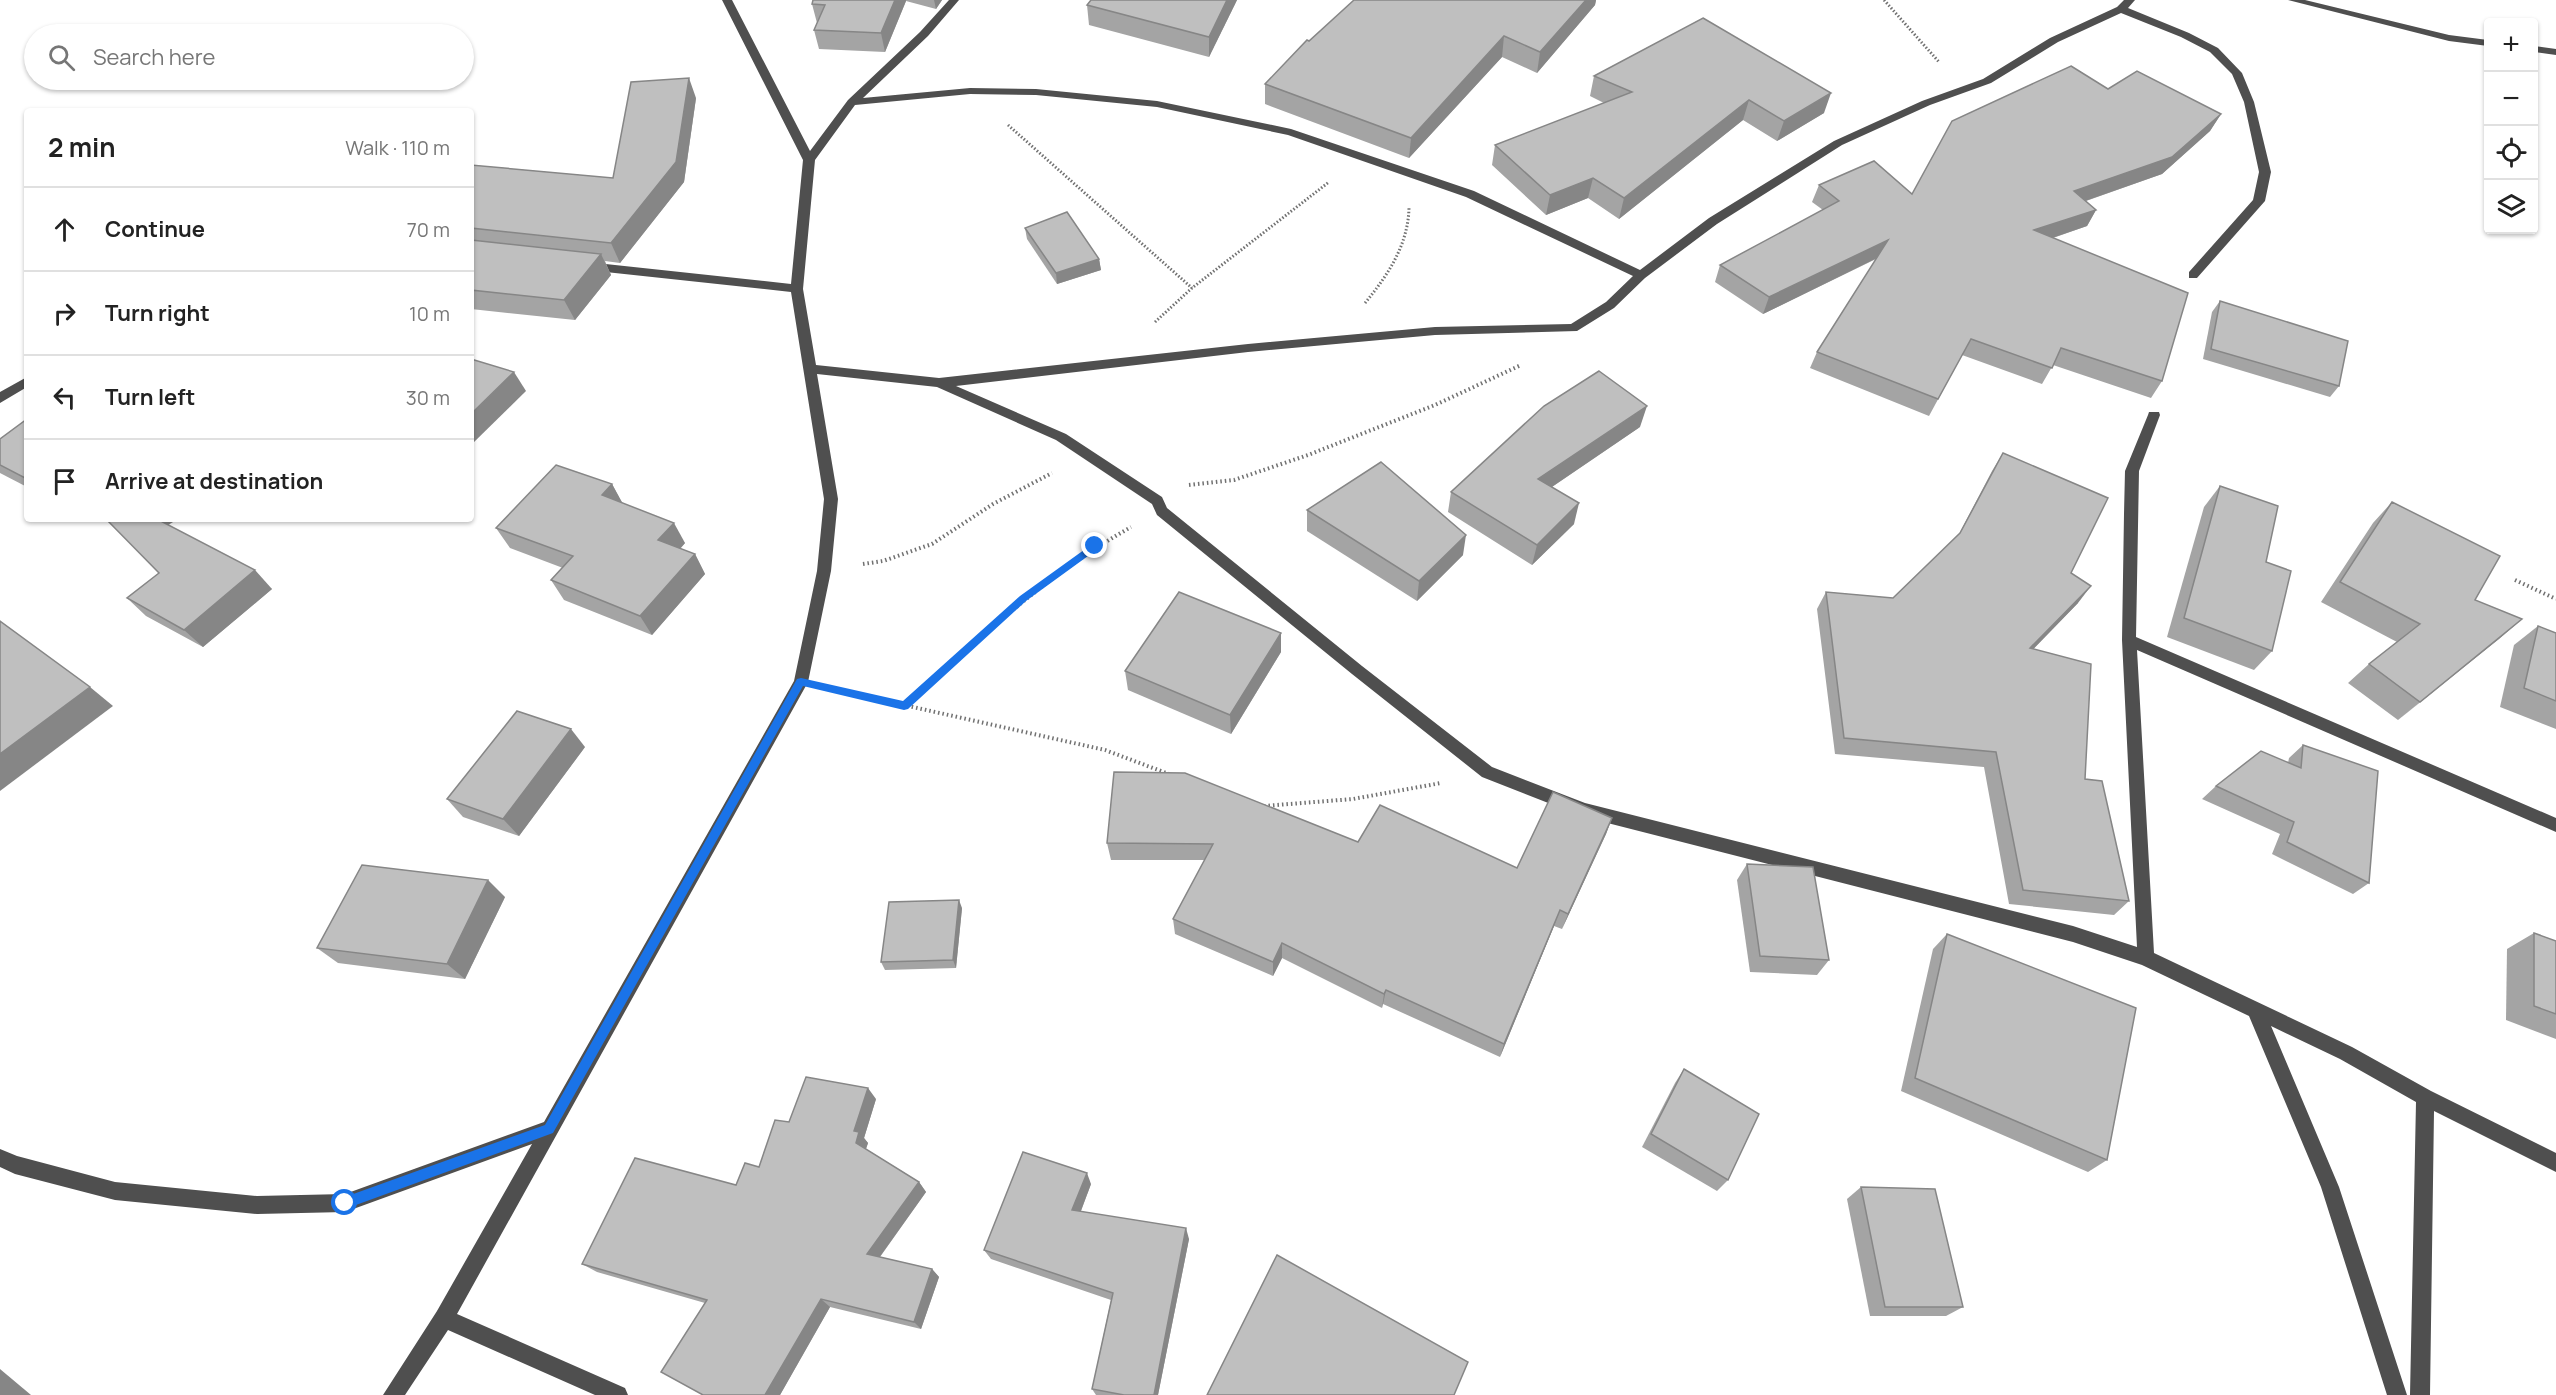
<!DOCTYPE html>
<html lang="en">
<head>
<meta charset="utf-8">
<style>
  :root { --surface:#fff; --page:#f6f6f6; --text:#222; --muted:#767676; --line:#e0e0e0 }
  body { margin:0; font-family:Manrope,sans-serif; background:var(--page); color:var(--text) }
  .controls { position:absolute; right:18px; top:18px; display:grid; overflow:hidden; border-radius:6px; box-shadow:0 2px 4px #0004 }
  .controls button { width:54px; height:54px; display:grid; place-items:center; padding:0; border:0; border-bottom:2px solid var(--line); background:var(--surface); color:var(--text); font:30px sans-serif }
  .stop { position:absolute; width:18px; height:18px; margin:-14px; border:4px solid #1a73e8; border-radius:50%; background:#fff }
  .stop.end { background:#1a73e8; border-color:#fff; box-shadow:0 2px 6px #0008 }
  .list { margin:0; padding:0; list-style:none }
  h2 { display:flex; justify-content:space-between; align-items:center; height:78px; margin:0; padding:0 24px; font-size:26px }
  h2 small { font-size:20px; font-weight:400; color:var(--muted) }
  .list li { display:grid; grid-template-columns:39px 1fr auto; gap:18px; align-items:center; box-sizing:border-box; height:84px; padding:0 24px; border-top:2px solid var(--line) }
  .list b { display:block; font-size:22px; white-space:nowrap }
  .list em { font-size:20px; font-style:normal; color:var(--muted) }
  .icon { flex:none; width:33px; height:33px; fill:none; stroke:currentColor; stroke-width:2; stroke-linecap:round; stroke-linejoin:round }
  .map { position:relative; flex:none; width:2556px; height:1395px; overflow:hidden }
  .search { position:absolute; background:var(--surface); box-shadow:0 2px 4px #0004; left:24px; top:24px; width:450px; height:66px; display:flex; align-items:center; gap:15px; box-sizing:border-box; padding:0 21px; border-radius:33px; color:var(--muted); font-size:22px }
  .panel { position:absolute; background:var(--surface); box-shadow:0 2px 4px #0004; left:24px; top:108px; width:450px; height:414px; border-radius:6px }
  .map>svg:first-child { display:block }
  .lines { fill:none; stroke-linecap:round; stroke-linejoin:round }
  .path-far1 { stroke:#717171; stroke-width:3; stroke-dasharray:1.5 2; stroke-linecap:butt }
  .path { stroke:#717171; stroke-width:4; stroke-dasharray:1.5 3; stroke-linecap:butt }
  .minor { fill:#4f4f4f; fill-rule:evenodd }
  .wall { fill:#a4a4a4 }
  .shaded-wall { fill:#868686 }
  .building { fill:#bfbfbf; stroke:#868686; stroke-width:1.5 }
  .route { fill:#1a73e8 }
</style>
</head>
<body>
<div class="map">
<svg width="2556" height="1395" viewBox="0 0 2556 1395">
  <rect width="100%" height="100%" fill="#fff"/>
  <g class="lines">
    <!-- path-far1 -->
    <g class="path-far1">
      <path d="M1884,0L1939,62"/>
      <path d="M1008,125L1192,288"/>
      <path d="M1365,303C1388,275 1408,245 1409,208"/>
      <path d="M1155,322L1192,288L1329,182"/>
    </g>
    <!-- path -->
    <g class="path">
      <path d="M1189,485L1234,480L1308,455L1435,405L1521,365"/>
      <path d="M863,564L883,561L932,544L993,504L1052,473"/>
      <path d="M2515,580L2556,599"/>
      <path d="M837,690L1105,750L1169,774"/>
      <path d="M905,705C977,640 1046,575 1131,527"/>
      <path d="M1264,806L1353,799L1441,783"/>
    </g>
    <!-- minor -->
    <g class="minor">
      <path d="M722,0H732L810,151L848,100L920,32L949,0H959L928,36L863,98L970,88L1036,89L1157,101L1291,129L1474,191L1640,270L1709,218L1834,141L1922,101L1983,79L2050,38L2117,7L2124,0H2135L2128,8L2189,33L2218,48L2242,73L2254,102L2271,172L2265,201L2197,278H2189V272L2253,200L2259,172L2244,102L2232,74L2210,52L2181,37L2121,13L2058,42L1991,83L1930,105L1842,145L1717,224L1645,278L1614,308L1577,331L1435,335L1248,352L956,386L1066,434L1162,497L1167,508L1362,666L1492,767L1585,803L2073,926L2137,947L2122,640L2124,514L2125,471L2148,415L2149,412H2159L2160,415L2139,471L2136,637L2556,818V832L2137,650L2154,953L2352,1047L2431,1091L2556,1153V1172L2434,1111L2430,1395H2410L2416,1102L2340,1059L2271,1026L2339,1187L2407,1395H2387L2321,1187L2249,1016L2142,965L2073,942L1584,817L1482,777L1352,674L1157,515L1152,504L1056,440L937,387L817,374L838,499L831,571L808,682L457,1314L625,1388L628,1395H595L448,1330L405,1395H383L437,1311L532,1144L345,1212L257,1214L115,1200L15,1174L0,1167V1149L17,1156L115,1182L257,1196L345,1194L544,1122L794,681L817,571L824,499L791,292L587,270L581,266L587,262L791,284L803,160ZM970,94L1036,95L1157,107L1288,135L1466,197L1633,276L1606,302L1571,324L1435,327L1248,344L939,378L816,365L803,289L815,160L855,105Z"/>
      <path d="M2288,0H2305L2449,35L2488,40V46L2449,41Z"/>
      <path d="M2534,46L2556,49V55L2534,52Z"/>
      <path d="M27,377V387L0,403V392Z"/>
    </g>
  </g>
  <!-- wall -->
  <g class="wall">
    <path d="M813,0H942L936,9L906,1L885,52L819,49L814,30L817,23L812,4Z"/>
    <path d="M1091,0H1237L1209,57L1089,25L1087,5Z"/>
    <path d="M1354,0H1596L1595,5L1537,73L1502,57L1409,158L1265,104V84Z"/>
    <path d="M1703,18L1824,113L1777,141L1743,120L1619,219L1588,198L1546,215L1492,165L1495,145L1604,103L1590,96L1594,76Z"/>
    <path d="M696,98L684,182L620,263L605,261L611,275L575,320L471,309V165L613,178Z"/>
    <path d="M2221,114L2210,131L2162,174L2086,201L2096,210L2087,226L2053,238L2162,381L2151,398L2053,365L2042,384L1962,355L1929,416L1810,368L1817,352L1876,259L1763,314L1715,282L1720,265L1823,210L1812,202L1819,185L1912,194Z"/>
    <path d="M1025,228L1099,259L1101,270L1057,284L1027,239Z"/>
    <path d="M2220,301L2339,386L2330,397L2203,359L2212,312Z"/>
    <path d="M27,419V487L0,473V439Z"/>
    <path d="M1640,427L1552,487L1574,524L1532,565L1448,512L1451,492Z"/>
    <path d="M2003,453L2071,573L2078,603L2033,649L2085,779L2129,901L2114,915L2009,904L1984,767L1835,754L1817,609L1826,592L1893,598L1958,536L1992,471Z"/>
    <path d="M612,484L622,503L685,543L680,549L695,554L705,574L652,635L564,600L551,580L563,568L510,548L496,528Z"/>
    <path d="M2220,486L2266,562L2272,651L2254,670L2167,637L2204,507Z"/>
    <path d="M2392,502L2475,600L2522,619L2398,720L2348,683L2369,664L2397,642L2321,602L2373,523Z"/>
    <path d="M1307,510L1463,555L1417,601L1307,531Z"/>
    <path d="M168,525L272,589L203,647L146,616L127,598L159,573Z"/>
    <path d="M2538,626L2556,633V729L2500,707L2514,645Z"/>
    <path d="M1281,652L1231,734L1128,690L1125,671Z"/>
    <path d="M2303,745L2369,883L2353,894L2272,854L2280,834L2202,799L2216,786L2288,763L2289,758Z"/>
    <path d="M585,747L519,836L463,817L447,799Z"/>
    <path d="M1612,818L1606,834L1562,929L1554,926L1500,1057L1383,1004L1382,1008L1282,958L1273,976L1175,934L1173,919L1205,860H1111L1107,843L1358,842L1517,868Z"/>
    <path d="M1747,864L1829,960L1817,975L1750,972L1737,880Z"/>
    <path d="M505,897L465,979L338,963L317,948Z"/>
    <path d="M962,908L956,968L885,970L881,962Z"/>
    <path d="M2534,933L2556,941V1039L2506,1020L2507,949Z"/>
    <path d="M1947,934L2107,1160L2088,1172L1901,1091L1933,949Z"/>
    <path d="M1684,1069L1728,1180L1717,1191L1642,1147L1675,1083Z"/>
    <path d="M876,1099L864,1138L868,1143L866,1149L919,1182L926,1192L880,1257L932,1269L939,1277L921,1329L830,1307L780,1395H703L705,1303L597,1272L582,1264L736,1185L759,1167Z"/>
    <path d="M1091,1184L1081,1211L1189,1239L1158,1395H1096L1092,1389L1111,1300L991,1259L984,1250Z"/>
    <path d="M1861,1187L1963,1307L1946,1316H1870L1847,1199Z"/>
  </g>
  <!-- shaded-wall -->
  <g class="shaded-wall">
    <path d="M895,0H906V1L885,52L881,33Z"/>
    <path d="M934,0H942L936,9Z"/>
    <path d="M1227,0H1237L1209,57V37Z"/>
    <path d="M1585,0H1596L1595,5L1537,73L1540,52Z"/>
    <path d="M1504,36L1502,57L1409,158L1411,138Z"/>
    <path d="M689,78L696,98L684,182L620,263L611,243Z"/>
    <path d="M1831,93L1824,113L1777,141L1784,121Z"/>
    <path d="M1749,100L1743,120L1619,219L1624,198Z"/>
    <path d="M2221,114L2210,131L2162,174L2065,208L2074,191Z"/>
    <path d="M1593,178L1588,198L1546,215L1550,195Z"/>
    <path d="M2096,210L2087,226L2025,247L2034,230Z"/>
    <path d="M1888,240L1881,256L1763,314L1769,297Z"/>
    <path d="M601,254L611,275L575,320L564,300Z"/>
    <path d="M1099,259L1101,270L1057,284L1056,273Z"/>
    <path d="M514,372L526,391L471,445V414Z"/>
    <path d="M1647,406L1640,427L1534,499L1538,479Z"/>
    <path d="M612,484L623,504L602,495Z"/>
    <path d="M1579,503L1574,524L1532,565L1537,545Z"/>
    <path d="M150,519H178L160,530Z"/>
    <path d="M674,523L685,543L670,560L658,540Z"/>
    <path d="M1466,535L1463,555L1417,601L1419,581Z"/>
    <path d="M695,554L705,574L652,635L640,616Z"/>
    <path d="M255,570L272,589L203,647L184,630Z"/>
    <path d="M2091,586L2078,603L2018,665L2030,648Z"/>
    <path d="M2522,619L2499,639L2398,720L2420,702Z"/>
    <path d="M1281,633V652L1231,734L1230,715Z"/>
    <path d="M90,687L113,706L0,791V754Z"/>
    <path d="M571,729L585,747L519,836L503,819Z"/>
    <path d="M1612,818L1606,834L1562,929L1568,914Z"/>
    <path d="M488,880L505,897L465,979L447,964Z"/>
    <path d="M959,900L962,908L956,968L953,960Z"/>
    <path d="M1560,910L1554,926L1500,1057L1504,1044Z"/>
    <path d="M1282,943V958L1273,976V962Z"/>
    <path d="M1386,990L1383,1004L1382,1008L1384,994Z"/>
    <path d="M868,1088L876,1099L864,1138L868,1143L864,1154L856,1143L854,1131Z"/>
    <path d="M1087,1173L1091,1184L1077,1221L1072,1210Z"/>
    <path d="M919,1182L926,1192L876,1262L867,1254Z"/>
    <path d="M1186,1228L1189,1239L1158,1395H1154Z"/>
    <path d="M932,1269L939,1277L921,1329L914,1322Z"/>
    <path d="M821,1299L830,1307L780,1395H765Z"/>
    <path d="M0,1369L31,1395H0Z"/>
  </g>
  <!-- building -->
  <g class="building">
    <path d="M813,0H895L881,33L814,30L825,5L812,4Z"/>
    <path d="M1091,0H1227L1209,37L1087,5Z"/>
    <path d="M1354,0H1586L1540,52L1504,36L1411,138L1265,84L1307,40L1309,41Z"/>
    <path d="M1703,18L1831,93L1784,121L1749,100L1624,198L1593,178L1550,195L1495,145L1632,92L1594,76Z"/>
    <path d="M2071,66L2108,89L2137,71L2221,114L2172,157L2074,191L2096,210L2034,230L2188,293L2162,381L2061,348L2052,368L1971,339L1938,399L1817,352L1888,240L1769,297L1720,265L1839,201L1819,185L1874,161L1912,194L1952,121Z"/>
    <path d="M689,78L676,162L611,243L471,228V165L613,178L631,82Z"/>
    <path d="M1067,212L1099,259L1056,273L1025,228Z"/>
    <path d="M471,240L601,254L564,300L471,290Z"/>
    <path d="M2220,301L2348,341L2339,386L2211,349Z"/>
    <path d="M471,359L514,372L471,414Z"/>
    <path d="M1599,371L1647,406L1538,479L1579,503L1537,545L1451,492L1544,406Z"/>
    <path d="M27,419V479L0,465V439Z"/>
    <path d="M2003,453L2108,498L2071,573L2091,586L2030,648L2091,664L2085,779L2102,781L2129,901L2023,890L1996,752L1844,738L1826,592L1893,598L1960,533Z"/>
    <path d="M1381,462L1466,535L1419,581L1307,510Z"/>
    <path d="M556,465L612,484L602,495L674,523L658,540L695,554L640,616L551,580L573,556L496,528Z"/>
    <path d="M2220,486L2278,506L2266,562L2291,571L2272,651L2184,618Z"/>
    <path d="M2392,502L2500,556L2475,600L2522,619L2420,702L2369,664L2420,624L2340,582Z"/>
    <path d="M106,519H157L255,570L184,630L127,598L159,573Z"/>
    <path d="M1179,592L1281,633L1230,715L1125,671Z"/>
    <path d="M0,621L90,687L0,754Z"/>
    <path d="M2538,626L2556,633V701L2524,688Z"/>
    <path d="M517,711L571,729L503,819L447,799Z"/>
    <path d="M2303,745L2378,771L2369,883L2287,842L2294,822L2216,786L2261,751L2301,768Z"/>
    <path d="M1114,772L1185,773L1358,842L1380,805L1517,868L1553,792L1612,818L1568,914L1560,910L1504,1044L1386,990L1384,994L1282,943L1273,962L1173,919L1213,844L1107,843Z"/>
    <path d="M1747,864L1813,867L1829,960L1760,956Z"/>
    <path d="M362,865L488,880L447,964L317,948Z"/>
    <path d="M959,900L953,960L881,962L889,902Z"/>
    <path d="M2534,933L2556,941V1014L2534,1006Z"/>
    <path d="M1947,934L2136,1008L2107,1160L1915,1078Z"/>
    <path d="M1684,1069L1759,1114L1728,1180L1651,1134Z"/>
    <path d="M806,1077L868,1088L854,1131L859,1132L856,1143L919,1182L867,1254L932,1269L914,1322L821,1299L765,1395H703L661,1372L707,1300L582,1264L635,1158L736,1185L745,1163L759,1167L775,1120L789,1122Z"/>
    <path d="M1023,1152L1087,1173L1072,1210L1186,1228L1154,1395H1124L1092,1389L1113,1293L984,1250Z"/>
    <path d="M1861,1187L1935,1189L1963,1307H1885Z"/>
    <path d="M1277,1255L1468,1362L1454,1395H1207Z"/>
  </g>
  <!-- route -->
  <path class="route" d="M1095,542L1100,546L1099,548L1026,601L908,709L904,710L803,686L553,1133L345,1209L341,1207L339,1203L345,1197L545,1125L797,679L801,678L903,701L1020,596Z"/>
</svg>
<div class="controls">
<button>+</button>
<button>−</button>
<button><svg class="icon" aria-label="locate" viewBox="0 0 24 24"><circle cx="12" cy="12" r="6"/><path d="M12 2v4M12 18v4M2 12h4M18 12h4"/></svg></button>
<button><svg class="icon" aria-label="layers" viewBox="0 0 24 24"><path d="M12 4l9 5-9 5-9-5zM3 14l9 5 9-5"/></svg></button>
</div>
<div class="stop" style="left:345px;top:1203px"></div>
<div class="stop end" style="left:1095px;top:546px"></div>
<div class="search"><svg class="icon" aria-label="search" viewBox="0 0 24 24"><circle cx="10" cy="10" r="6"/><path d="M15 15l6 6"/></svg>Search here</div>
<section class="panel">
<h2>2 min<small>Walk · 110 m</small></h2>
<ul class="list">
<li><svg class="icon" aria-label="ahead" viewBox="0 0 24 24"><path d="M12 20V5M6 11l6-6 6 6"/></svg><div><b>Continue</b></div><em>70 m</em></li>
<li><svg class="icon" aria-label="right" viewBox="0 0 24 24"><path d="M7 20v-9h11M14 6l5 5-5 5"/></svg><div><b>Turn right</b></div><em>10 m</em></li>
<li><svg class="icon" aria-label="left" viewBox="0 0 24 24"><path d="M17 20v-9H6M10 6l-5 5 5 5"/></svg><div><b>Turn left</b></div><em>30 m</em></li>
<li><svg class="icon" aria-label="arrive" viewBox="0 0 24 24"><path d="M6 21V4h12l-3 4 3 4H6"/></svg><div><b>Arrive at destination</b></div></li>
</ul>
</section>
</div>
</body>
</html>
